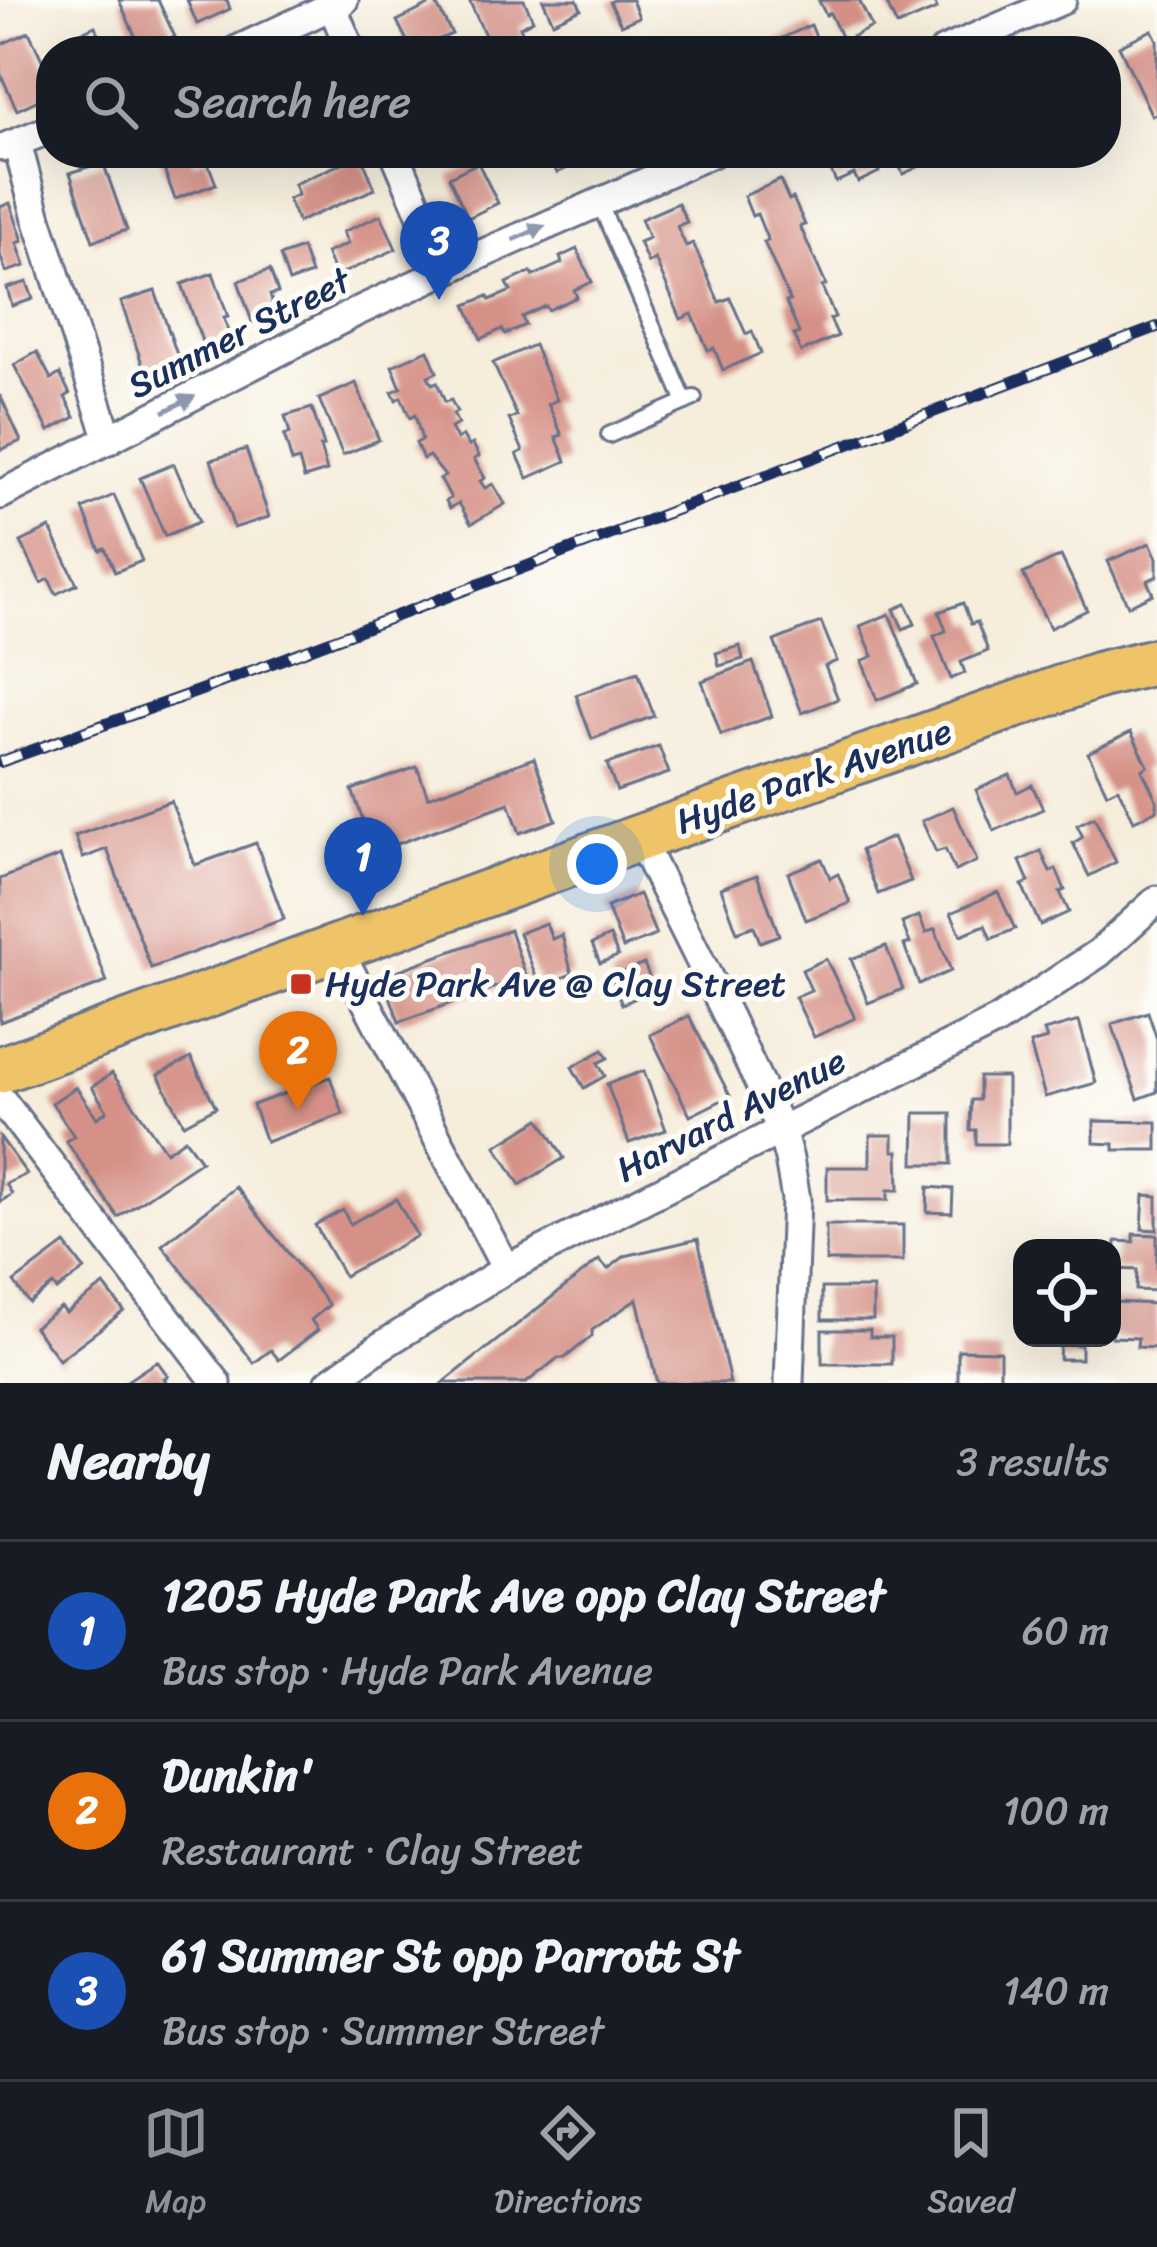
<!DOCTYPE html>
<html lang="en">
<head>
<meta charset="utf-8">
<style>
  :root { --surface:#171b24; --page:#242831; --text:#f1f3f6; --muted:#9ea1a6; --line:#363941; --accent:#8c9099 }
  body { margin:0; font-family:Sriracha,sans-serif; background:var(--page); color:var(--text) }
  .controls { position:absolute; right:36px; bottom:36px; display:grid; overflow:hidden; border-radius:24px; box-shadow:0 12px 48px #0002 }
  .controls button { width:108px; height:108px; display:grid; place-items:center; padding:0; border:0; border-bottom:3px solid var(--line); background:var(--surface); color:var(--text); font:60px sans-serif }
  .you { position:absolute; left:597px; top:864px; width:42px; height:42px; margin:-30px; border:9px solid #fff; border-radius:50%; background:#1a73e8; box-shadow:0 0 0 18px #1a73e833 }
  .badge { display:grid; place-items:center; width:78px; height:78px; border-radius:50%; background:var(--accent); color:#fff; font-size:39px; font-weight:700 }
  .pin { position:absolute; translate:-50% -99px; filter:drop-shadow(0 3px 6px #0008) }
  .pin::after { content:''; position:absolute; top:63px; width:42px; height:36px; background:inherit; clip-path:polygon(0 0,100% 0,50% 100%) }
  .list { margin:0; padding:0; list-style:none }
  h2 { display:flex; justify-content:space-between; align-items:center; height:156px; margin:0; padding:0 48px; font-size:51px }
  h2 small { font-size:39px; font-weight:400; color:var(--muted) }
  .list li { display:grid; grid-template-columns:78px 1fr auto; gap:36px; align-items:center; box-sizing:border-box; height:180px; padding:0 48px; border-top:3px solid var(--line) }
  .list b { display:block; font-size:45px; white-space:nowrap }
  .list p { margin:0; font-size:39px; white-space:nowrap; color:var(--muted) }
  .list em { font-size:39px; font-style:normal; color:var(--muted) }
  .icon { flex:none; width:66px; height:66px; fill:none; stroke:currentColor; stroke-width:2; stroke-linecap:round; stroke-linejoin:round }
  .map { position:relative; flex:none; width:1157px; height:1383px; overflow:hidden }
  .search { position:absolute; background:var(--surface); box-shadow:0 12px 48px #0002; left:36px; right:36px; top:36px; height:132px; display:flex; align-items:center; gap:30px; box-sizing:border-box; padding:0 42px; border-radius:48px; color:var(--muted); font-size:45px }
  .sheet { height:696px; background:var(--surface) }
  nav { display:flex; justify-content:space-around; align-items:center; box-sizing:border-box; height:168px; border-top:3px solid var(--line); background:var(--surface); font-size:33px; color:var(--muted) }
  nav a { display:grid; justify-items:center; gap:6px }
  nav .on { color:var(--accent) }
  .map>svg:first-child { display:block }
  .building { fill:#d59187 }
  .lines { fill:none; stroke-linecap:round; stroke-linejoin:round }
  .lane-casing { stroke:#68728a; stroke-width:20 }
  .street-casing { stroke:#68728a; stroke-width:33 }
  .primary-casing { stroke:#68728a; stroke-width:51 }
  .lane { stroke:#fff; stroke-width:14 }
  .street { stroke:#fff; stroke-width:27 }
  .primary { stroke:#efc469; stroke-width:45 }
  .rail-casing { stroke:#1b2f5e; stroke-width:12 }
  .rail { stroke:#fdfcf7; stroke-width:8; stroke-dasharray:22; stroke-linecap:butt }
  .oneway { fill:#8d97ae }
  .poi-dot { fill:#c8321e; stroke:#fdfcf7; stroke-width:4.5 }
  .labels { text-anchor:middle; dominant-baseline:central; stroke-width:10; stroke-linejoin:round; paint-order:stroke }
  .street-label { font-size:36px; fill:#1b2f5e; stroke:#fdfcf7 }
  .poi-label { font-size:36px; fill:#1b2f5e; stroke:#fdfcf7; text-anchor:start }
</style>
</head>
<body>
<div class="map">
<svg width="1157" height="1383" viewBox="0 0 1157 1383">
  <rect width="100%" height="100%" fill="#fdfcf7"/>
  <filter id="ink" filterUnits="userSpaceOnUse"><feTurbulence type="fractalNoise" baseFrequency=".00833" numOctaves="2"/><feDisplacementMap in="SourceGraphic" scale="24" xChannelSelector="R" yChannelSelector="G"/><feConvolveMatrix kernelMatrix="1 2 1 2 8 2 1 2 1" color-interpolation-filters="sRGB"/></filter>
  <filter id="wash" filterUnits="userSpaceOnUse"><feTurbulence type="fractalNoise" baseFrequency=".004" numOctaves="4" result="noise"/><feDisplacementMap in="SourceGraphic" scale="48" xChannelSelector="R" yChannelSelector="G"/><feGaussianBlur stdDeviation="2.7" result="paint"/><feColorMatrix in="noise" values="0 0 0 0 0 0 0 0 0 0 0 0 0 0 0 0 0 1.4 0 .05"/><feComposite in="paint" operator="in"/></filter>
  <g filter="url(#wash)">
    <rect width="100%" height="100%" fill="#f6eddb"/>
    <g id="blocks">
      <!-- building -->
      <g class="building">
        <path d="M119,0H158L175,37L142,51Z"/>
        <path d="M187,0H227L230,9L197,24Z"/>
        <path d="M469,0H524L533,20L520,27L524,36L501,47L497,40L489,44Z"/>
        <path d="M543,0H577L581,9L553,22Z"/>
        <path d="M614,0H632L639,17L621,25L610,2Z"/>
        <path d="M823,0H859L872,27L843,41L830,13L826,15L819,1Z"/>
        <path d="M885,0H933L937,9L897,26Z"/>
        <path d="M435,2L452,34L412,51L397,21Z"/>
        <path d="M811,25L822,51H770L767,45Z"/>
        <path d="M95,26L106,51H59L56,44Z"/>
        <path d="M1152,30L1157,40V113L1152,116L1119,46Z"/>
        <path d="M29,32L51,79V94L17,110L0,73V45Z"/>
        <path d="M556,37L562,51H535L533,47Z"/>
        <path d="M732,38L736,46L744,42L748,51H719L716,45Z"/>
        <path d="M158,153H190L194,163L206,158L216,184L175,199Z"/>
        <path d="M548,153H600L557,173Z"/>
        <path d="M823,153H870L879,172L858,182L854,174L836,182Z"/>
        <path d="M894,153H935L937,158L903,174Z"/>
        <path d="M361,155L375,189L298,222L288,199L298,195L294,184Z"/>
        <path d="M103,162L127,230L93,241L70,173Z"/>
        <path d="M478,163L498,203L468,218L449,177Z"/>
        <path d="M780,180L789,200L793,198L805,225L800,226L826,285L822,287L835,317L830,319L838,336L801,352L794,335L799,333L786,302L790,301L764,242L768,241L757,214L752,216L744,196Z"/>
        <path d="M10,203L23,241L17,243L25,266L6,272L0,255V207Z"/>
        <path d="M678,203L687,222L677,226L686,246L693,243L719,302L730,298L746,334L752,331L761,353L723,370L714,348L708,350L692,314L681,319L655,259L648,263L639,242L649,238L641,219Z"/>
        <path d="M381,215L396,249L336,276L326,253L348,244L343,232Z"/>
        <path d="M302,248L311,274L289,282L280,256Z"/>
        <path d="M577,249L592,282L574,290L577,297L548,310L546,306L522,317L525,325L505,334L502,329L481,339L466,305L488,296L490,300L511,291L507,283L531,272L533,276L562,263L560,257Z"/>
        <path d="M270,270L278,293L270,295L276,314L252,322L238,281Z"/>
        <path d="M213,273L228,317L224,318L230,338L204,347L182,284Z"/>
        <path d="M27,282L33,299L12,306L7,288Z"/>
        <path d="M155,291L180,363L146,375L121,302Z"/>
        <path d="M534,345L557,400L548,404L562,435L556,437L566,461L528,478L517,454L523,451L509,419L517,416L493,363Z"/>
        <path d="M428,350L437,372L428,376L432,384L437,382L445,402L451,400L457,412L453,414L458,424L451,428L457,439L463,436L469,446L473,444L479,456L474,459L485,478L480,481L485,488L493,484L505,504L471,524L459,503L450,508L446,501L451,498L440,479L445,476L429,456L423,459L416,443L422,440L415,415L410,418L401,397L396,400L392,392L401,388L392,366Z"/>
        <path d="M37,352L51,379L60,374L70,394L65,397L75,417L49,431L14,365Z"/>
        <path d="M356,383L379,440L343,455L319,399Z"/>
        <path d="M0,395L21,441L0,450Z"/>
        <path d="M312,408L324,446L320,447L327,471L304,478L299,460L292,462L284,435L290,433L285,416Z"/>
        <path d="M246,449L269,517L234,528L211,460Z"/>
        <path d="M174,464L199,522L165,536L140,478Z"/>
        <path d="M114,495L142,561L115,572L105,548L100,550L83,509Z"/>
        <path d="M50,528L77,584L56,594L49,579L41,583L21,542Z"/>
        <path d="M1150,543L1157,558V576L1147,581L1153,594L1128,606L1108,561Z"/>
        <path d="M1061,556L1087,610L1050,628L1023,574Z"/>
        <path d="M963,603L971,624L977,622L988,651L961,662L965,673L951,679L934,636L946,631L939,612Z"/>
        <path d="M906,604L915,624L903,629L894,609Z"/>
        <path d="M889,614L917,684L877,700L862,661L873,656L860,626Z"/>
        <path d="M821,622L837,661L825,666L838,699L802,713L774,641Z"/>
        <path d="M740,646L743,659L719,666L716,653Z"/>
        <path d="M753,662L772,716L721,735L702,681Z"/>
        <path d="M638,672L654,716L592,739L576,695Z"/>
        <path d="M1131,732L1148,766L1142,770L1157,801V810L1134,821L1118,788L1107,793L1088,753Z"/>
        <path d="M659,746L669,773L617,791L607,764Z"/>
        <path d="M534,758L556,820L520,833L509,803L375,852L352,790L417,767L428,797Z"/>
        <path d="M1010,775L1017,792L1032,785L1043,809L994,831L976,790Z"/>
        <path d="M171,801L195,865L256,843L284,919L151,968L107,849L83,858L75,836Z"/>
        <path d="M953,807L977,861L955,871L945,849L936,852L922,821Z"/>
        <path d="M1094,817L1116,862L1089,876L1073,843L1083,837L1077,825Z"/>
        <path d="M893,837L911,881L878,894L861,850Z"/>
        <path d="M1041,851L1050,872L1056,869L1065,890L1060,892L1069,912L1040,925L1022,885L1029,882L1020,861Z"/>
        <path d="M60,856L107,982L0,1022V879Z"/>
        <path d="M822,859L830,878L838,874L850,903L806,920L788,873Z"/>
        <path d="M757,875L779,935L760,942L754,926L737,932L721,888Z"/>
        <path d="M998,892L1015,929L991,939L985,925L961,935L951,913Z"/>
        <path d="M639,894L656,935L623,948L607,907Z"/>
        <path d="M919,916L926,933L935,929L951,971L919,984L904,945L910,943L902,923Z"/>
        <path d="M546,923L552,939L562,935L572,974L540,986L519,933Z"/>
        <path d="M510,930L526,976L399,1022L383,976Z"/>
        <path d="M610,936L618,956L600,963L592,944Z"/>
        <path d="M886,946L903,989L868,1003L851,959Z"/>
        <path d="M826,959L855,1018L814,1037L795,997L811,990L802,970Z"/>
        <path d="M644,964L655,990L622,1004L611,977Z"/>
        <path d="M1148,1012L1157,1039V1092L1138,1099L1112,1024Z"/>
        <path d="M689,1016L730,1096L690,1116L650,1035Z"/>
        <path d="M1079,1021L1096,1083L1045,1097L1030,1044L1047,1039L1044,1031Z"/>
        <path d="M603,1050L608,1058L598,1063L605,1076L584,1088L572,1067Z"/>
        <path d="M191,1058L216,1107L184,1124L158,1075Z"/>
        <path d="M644,1071L666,1130L629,1143L607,1084Z"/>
        <path d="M112,1073L166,1152L185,1139L201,1161L118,1217L66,1141L74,1136L52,1103L76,1087L97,1118L107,1111L92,1087Z"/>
        <path d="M330,1077L343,1114L266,1142L253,1105Z"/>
        <path d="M979,1077H1007V1144H976V1130H970L971,1100H979Z"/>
        <path d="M915,1113H951V1164H914Z"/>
        <path d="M540,1119L564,1158L520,1185L496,1146Z"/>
        <path d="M1094,1121L1157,1122V1150H1114V1144L1094,1143Z"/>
        <path d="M870,1135H893V1151H898L899,1190H888V1200H827V1167H870Z"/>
        <path d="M0,1137L27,1174L6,1184L12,1194L0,1202Z"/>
        <path d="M236,1187L329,1305L311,1320L318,1330L279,1360L271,1350L254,1363L162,1245Z"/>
        <path d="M928,1187L953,1189L952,1213L927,1212Z"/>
        <path d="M1144,1195L1157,1196V1230L1142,1229Z"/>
        <path d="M396,1199L417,1236L344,1276L315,1225L343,1210L350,1224Z"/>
        <rect x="826" y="1225" width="77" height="36"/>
        <path d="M1134,1234L1157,1235V1291L1136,1290L1137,1270L1115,1269L1116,1241L1134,1242Z"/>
        <path d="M698,1239L730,1383H657L637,1299L592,1330V1336L565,1358H558L526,1383H443L599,1260L608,1269L625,1256Z"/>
        <path d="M65,1244L85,1270L57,1290L53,1285L29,1303L14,1282Z"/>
        <path d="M104,1285L124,1311L59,1360L34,1327L61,1307L66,1313Z"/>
        <rect x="822" y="1288" width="51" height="32"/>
        <path d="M1112,1302L1157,1304V1348L1137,1347L1138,1338L1112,1337Z"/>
        <path d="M822,1330H870V1337H892V1364H822Z"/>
        <path d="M1060,1344L1081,1345V1359H1059Z"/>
        <path d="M958,1350L1000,1351V1383H958Z"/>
        <path d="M157,1361L168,1376L164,1378L167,1383H124Z"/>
      </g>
    </g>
  </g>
  <g filter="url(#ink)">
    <use href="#blocks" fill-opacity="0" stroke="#68728a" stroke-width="3"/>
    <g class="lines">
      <defs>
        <g id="lane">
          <path d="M599,202L685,402"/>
          <path d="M609,435L694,398"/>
        </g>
        <g id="street">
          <path d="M332,6L351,51"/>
          <path d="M235,51L344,0"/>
          <path d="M944,51L1062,0"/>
          <path d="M17,143L37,218L109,440"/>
          <path d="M5,147L51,129"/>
          <path d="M395,153L445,270"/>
          <path d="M0,495L356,312L466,261L712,153"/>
          <path d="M639,838L728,1017L781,1129L789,1159L796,1199L789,1383"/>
          <path d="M338,948L506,1269"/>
          <path d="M0,1098L217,1383"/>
          <path d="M329,1383L381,1346L506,1269L997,1021L1099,953L1157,900"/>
        </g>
        <path id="primary" d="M0,1070L639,838L1099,675L1157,661"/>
      </defs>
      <!-- lane casing -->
      <use href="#lane" class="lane-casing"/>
      <!-- street casing -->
      <use href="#street" class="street-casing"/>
      <!-- primary casing -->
      <use href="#primary" class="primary-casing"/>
      <!-- lane -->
      <use href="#lane" class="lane"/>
      <!-- street -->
      <use href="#street" class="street"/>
      <!-- primary -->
      <use href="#primary" class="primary"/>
      <defs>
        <path id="rail" d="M0,762L201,690L1157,327"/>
      </defs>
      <!-- rail casing -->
      <use href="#rail" class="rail-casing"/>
      <!-- rail -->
      <use href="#rail" class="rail"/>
    </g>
    <!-- one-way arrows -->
    <defs><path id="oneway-solid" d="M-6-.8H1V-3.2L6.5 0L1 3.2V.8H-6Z" transform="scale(3)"/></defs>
    <g class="oneway">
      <use href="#oneway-solid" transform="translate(529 233) rotate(-24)"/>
      <use href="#oneway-solid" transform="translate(179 404) rotate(-27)"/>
    </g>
  </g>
  <!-- markers -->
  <rect class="poi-dot" x="289" y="972" width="24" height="24" rx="6"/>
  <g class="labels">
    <!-- street labels -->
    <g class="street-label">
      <text transform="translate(239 333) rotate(-27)">Summer Street</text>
      <text transform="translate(814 776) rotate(-19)">Hyde Park Avenue</text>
      <text transform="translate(731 1115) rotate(-27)">Harvard Avenue</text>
    </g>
    <!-- poi labels -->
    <g class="poi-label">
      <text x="325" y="984">Hyde Park Ave @ Clay Street</text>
    </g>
  </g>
</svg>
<div class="controls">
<button><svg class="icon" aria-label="locate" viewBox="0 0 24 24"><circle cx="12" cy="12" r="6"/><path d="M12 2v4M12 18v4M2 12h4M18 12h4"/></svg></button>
</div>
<div class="you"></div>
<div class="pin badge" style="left:363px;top:916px;background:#1a4fb4">1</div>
<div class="pin badge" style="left:298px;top:1110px;background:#e8710a">2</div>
<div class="pin badge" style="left:439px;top:300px;background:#1a4fb4">3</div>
<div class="search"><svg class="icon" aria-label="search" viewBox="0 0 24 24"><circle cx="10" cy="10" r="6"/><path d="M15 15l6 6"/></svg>Search here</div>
</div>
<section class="sheet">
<h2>Nearby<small>3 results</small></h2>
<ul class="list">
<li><span class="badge" style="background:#1a4fb4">1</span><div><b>1205 Hyde Park Ave opp Clay Street</b><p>Bus stop · Hyde Park Avenue</p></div><em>60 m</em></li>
<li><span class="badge" style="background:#e8710a">2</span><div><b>Dunkin'</b><p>Restaurant · Clay Street</p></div><em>100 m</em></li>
<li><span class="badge" style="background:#1a4fb4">3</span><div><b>61 Summer St opp Parrott St</b><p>Bus stop · Summer Street</p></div><em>140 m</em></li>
</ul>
</section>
<nav>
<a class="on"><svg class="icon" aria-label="map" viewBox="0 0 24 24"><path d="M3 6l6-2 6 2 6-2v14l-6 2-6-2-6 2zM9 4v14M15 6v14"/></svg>Map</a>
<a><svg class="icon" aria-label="directions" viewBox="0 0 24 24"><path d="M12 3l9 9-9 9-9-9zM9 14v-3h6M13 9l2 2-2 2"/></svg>Directions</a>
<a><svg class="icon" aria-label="saved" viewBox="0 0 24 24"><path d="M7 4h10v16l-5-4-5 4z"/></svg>Saved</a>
</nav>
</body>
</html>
